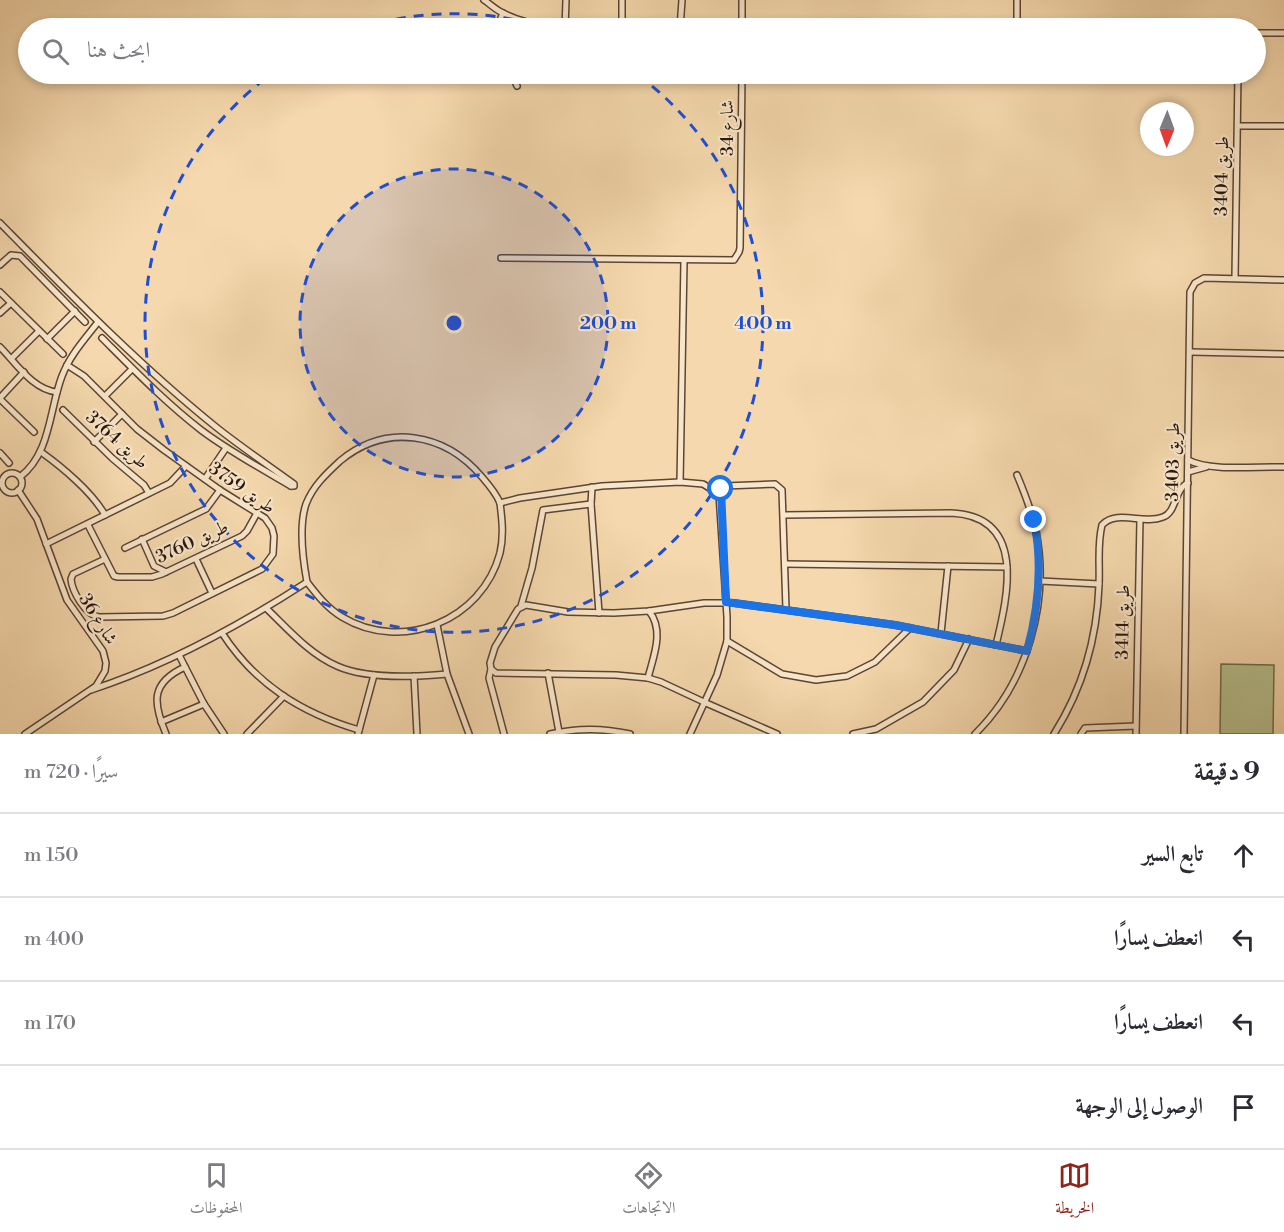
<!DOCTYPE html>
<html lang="ar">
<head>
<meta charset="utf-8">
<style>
  :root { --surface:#fff; --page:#f7f7f7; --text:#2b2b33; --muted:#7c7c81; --line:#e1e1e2; --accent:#8f2418 }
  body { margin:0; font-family:"Libre Bodoni",Amiri,serif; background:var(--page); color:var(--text); direction:rtl }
  .compass { position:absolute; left:1140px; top:102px; width:54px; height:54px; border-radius:50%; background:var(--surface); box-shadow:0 3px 9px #0003; rotate:181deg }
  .stop { position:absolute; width:18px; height:18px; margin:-14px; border:4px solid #1a73e8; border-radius:50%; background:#fff }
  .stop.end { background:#1a73e8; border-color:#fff; box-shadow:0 2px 6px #0008 }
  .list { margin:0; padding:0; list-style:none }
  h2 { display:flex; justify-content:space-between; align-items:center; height:78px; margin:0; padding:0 24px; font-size:26px }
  h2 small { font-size:20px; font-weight:400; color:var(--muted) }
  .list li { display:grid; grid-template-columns:39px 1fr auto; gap:18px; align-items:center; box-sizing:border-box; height:84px; padding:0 24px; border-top:2px solid var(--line) }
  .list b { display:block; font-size:22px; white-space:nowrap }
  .list em { font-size:20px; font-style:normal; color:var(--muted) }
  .icon { flex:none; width:33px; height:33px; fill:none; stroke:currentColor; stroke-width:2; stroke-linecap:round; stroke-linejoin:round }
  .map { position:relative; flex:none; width:1284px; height:734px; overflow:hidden; direction:ltr }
  .search { position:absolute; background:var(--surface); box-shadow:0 3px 9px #0003; left:18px; right:18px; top:18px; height:66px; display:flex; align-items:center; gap:15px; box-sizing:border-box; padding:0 21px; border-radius:33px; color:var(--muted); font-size:22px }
  .sheet { height:414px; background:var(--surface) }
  nav { display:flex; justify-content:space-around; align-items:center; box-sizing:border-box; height:84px; border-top:2px solid var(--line); background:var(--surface); font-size:16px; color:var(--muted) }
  nav a { display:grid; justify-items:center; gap:3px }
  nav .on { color:var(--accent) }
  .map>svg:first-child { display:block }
  .green { fill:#b7c08e; stroke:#706a4c; stroke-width:1.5 }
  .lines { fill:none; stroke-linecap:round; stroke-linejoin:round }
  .street-casing { stroke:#5b4534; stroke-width:8 }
  .street { stroke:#f8e6ca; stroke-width:5 }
  .route { stroke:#1a73e8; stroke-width:8 }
  .ring { fill:none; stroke:#1d4ed8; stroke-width:3; stroke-dasharray:10 8 }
  .labels { text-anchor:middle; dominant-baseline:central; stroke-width:4.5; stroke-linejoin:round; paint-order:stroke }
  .street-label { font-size:18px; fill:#28140b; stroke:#f8e6ca }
  .centre { fill:#1d4ed8; stroke:#f8e6ca; stroke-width:3 }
  .ring-label { font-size:18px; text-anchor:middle; font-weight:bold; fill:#1d4ed8; stroke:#f8e6ca; stroke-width:4.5; stroke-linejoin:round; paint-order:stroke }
</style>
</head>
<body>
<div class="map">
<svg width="1284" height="734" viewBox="0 0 1284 734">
  <rect width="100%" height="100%" fill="#f5d8ad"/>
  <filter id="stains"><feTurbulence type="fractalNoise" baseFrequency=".00333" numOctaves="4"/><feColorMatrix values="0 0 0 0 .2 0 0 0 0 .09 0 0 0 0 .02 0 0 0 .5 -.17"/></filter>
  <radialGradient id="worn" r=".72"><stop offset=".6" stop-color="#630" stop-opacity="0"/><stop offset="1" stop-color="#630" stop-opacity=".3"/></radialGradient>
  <!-- green -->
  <path class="green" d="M1221,664L1274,665L1273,734H1220Z"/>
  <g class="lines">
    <defs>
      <g id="street">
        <path d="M484,0C490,4 496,10 503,13C537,31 580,27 618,28"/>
        <path d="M1017,0V21L1021,28"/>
        <path d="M497,28L503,13"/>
        <path d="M565,28L566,0"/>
        <path d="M622,28V0"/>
        <path d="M680,28L682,0"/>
        <path d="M742,28V0"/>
        <path d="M1256,33H1284"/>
        <path d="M512,74L517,86"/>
        <path d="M1238,126H1284"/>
        <path d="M0,223C70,294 139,365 216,427C241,447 268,465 294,484V486H291"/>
        <path d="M501,258L734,260L739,252L740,248L742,74"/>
        <path d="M0,265L11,255L20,256L85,322"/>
        <path d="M1235,278L1238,74"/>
        <path d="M0,292L63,354"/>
        <path d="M0,313L11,303"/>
        <path d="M102,338C134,370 165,402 201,430C229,451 260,468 291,486"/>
        <path d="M47,339L75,311"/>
        <path d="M0,347C16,363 33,390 57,392"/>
        <path d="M1190,352L1284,354"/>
        <path d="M12,358L39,331"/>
        <path d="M67,365L84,376L137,429L164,450L220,490L265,518L272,528L274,536L273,554L262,569L173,613L163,616L99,617C85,615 72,591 71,579L73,574L105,559"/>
        <path d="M105,396L132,369"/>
        <path d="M0,398L24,372"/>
        <path d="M0,399L34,432"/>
        <path d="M63,410L112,458L144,485L149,493"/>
        <path d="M94,442L122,414"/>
        <path d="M41,452C62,467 92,492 105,515"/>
        <path d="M0,453L9,463"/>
        <path d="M1188,460C1211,472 1258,466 1284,467"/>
        <path d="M1188,472L1206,467"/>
        <circle cx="12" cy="483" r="10"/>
        <path d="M20,477C51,453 49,410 62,376C70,355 85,339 98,322"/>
        <path d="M205,479L226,448"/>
        <path d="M680,482L684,261"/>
        <path d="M592,487L591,504L599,613"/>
        <path d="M18,490L37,519L67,600L103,651L106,663L105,671L96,686L25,734"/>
        <path d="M784,515L951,513C1027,516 1008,595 996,645"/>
        <path d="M88,525L114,576L118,577H152L162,574L242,536L247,531L257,513"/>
        <path d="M142,539L154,566L166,572"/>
        <path d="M46,544L170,483L186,466"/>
        <path d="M125,548L206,509L220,490"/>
        <path d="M196,559L212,593"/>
        <path d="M785,564L1007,567"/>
        <path d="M1040,581L1099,584"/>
        <path d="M307,582C317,595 327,608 342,617C402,653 482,621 500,553C504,536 502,519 500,503"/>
        <path d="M521,606L532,568L543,510L591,504"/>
        <path d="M266,608C287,628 309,654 337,666C366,679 415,677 447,674"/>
        <path d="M437,625L447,674L469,734"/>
        <path d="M222,633C255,684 301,713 359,730"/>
        <path d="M941,633L948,566"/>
        <path d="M727,641L782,674L816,680L847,676L875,662L910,628"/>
        <path d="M179,655L204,704L224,734"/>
        <path d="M491,669L489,678L504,734"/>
        <path d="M548,673L559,732"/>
        <path d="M414,676L417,734"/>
        <path d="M648,678C653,657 665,631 649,611"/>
        <path d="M91,690C168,665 239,626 307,582C303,560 299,525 306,504C313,486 326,474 340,461C386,423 444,432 482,477C489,485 496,493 500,503L520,498L602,486L680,482L703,484L719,494"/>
        <path d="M161,722L204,704"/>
        <path d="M166,734C153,703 150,683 185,667"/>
        <path d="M247,734L284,696"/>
        <path d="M358,734L374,675"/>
        <path d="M550,734C576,728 604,728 630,734"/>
        <path d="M690,734L717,675L727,641V617L719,494L724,486L775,484L782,490L786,609"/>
        <path d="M777,734L706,703L661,682L648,678L616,675L496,673L491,669L490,663L495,647L518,609L526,605L568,612L614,613L649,611L704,603H734L895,625L1027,651"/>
        <path d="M853,734L876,729L923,702L954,670L969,639"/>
        <path d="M975,734C1027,683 1050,603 1036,531C1032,512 1025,494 1017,475"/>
        <path d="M1054,734C1083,688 1097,639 1099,585C1100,565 1097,545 1102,525C1117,509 1144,525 1163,517C1177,512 1174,489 1188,483"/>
        <path d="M1081,734L1085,728L1136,726"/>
        <path d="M1136,734L1140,519"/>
        <path d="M1184,734L1190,292L1195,283L1204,278L1284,280"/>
      </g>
    </defs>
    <!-- street casing -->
    <use href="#street" class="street-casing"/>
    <!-- street -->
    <use href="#street" class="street"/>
  </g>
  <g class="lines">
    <!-- route -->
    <path class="route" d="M721,489L726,602L895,625L1027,651C1039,607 1043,565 1034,520"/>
  </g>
  <!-- distance rings -->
  <circle cx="454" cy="323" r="154" fill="#1d4ed8" fill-opacity=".12"/>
  <g class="ring">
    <circle cx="454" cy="323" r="154"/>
    <path d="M361 28A309 309 0 0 1 547 28M638 75A309 309 0 1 1 270 75"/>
  </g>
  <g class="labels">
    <!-- street labels -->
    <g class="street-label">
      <text transform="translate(727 128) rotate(-90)">شارع 34</text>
      <text transform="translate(1222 176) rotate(-89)">طريق 3404</text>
      <text transform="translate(117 440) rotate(42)">طريق 3764</text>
      <text transform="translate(1173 462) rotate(-89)">طريق 3403</text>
      <text transform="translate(242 488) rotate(35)">طريق 3759</text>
      <text transform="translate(192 542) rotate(-25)">طريق 3760</text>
      <text transform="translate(98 619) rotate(58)">شارع 36</text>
      <text transform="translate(1123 622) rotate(-89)">طريق 3414</text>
    </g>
  </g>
  <circle cx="454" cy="323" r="9" class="centre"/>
  <g class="ring-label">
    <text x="608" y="329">200 m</text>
    <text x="763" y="329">400 m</text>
  </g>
  <rect width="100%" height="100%" filter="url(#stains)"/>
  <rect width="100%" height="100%" fill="url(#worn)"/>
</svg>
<svg class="compass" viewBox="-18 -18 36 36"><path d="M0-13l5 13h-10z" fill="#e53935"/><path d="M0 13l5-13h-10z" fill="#7c7c81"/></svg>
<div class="stop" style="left:721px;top:489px"></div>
<div class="stop end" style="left:1034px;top:520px"></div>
<div class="search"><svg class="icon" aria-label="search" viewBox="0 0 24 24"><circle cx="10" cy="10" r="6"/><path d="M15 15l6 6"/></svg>ابحث هنا</div>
</div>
<section class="sheet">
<h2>9 دقيقة<small>سيرًا · 720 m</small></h2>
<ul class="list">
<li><svg class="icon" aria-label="ahead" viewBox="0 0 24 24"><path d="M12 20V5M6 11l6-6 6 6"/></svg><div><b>تابع السير</b></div><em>150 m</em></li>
<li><svg class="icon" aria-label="left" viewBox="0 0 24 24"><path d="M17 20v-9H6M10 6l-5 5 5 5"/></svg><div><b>انعطف يسارًا</b></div><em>400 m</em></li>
<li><svg class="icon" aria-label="left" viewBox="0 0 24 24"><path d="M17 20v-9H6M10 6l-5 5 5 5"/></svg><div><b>انعطف يسارًا</b></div><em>170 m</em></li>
<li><svg class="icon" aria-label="arrive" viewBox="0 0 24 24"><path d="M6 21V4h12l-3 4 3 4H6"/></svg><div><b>الوصول إلى الوجهة</b></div></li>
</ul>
</section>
<nav>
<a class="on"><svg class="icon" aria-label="map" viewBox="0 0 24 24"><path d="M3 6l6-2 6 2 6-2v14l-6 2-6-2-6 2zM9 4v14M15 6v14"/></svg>الخريطة</a>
<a><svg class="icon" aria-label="directions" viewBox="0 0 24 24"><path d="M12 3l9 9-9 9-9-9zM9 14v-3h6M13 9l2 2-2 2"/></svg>الاتجاهات</a>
<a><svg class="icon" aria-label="saved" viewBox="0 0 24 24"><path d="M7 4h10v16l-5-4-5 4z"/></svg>المحفوظات</a>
</nav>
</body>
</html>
